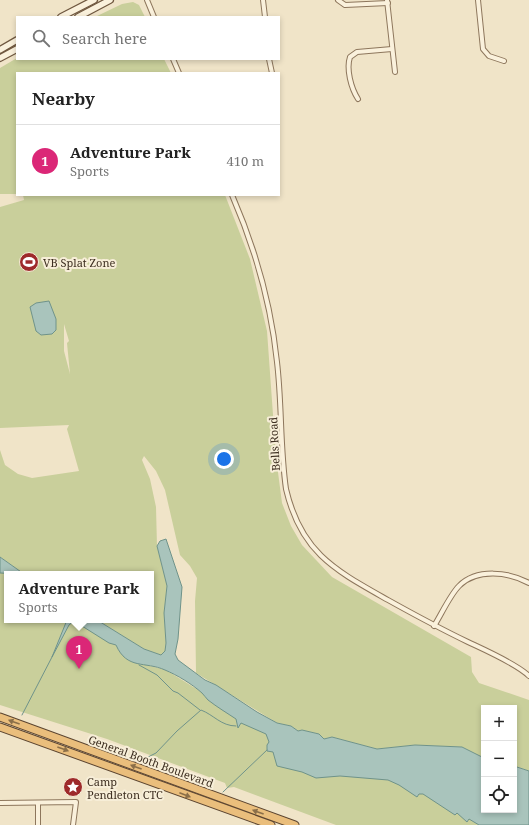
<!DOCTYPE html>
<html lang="en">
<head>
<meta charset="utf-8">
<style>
  :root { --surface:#fff; --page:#f2f2f2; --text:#222; --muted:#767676; --line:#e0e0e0; --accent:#db2777 }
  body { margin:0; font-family:"Noto Serif",serif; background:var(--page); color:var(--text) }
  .controls { position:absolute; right:12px; bottom:12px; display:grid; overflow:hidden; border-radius:0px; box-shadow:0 2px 6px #0003 }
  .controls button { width:36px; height:36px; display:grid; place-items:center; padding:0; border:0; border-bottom:1px solid var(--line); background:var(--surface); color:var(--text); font:20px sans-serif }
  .you { position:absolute; left:224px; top:459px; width:14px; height:14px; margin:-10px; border:3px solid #fff; border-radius:50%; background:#1a73e8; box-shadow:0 0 0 6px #1a73e833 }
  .badge { display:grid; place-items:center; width:26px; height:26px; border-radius:50%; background:var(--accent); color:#fff; font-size:13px; font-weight:700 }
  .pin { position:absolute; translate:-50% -33px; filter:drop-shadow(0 1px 2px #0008) }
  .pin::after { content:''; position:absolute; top:21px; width:14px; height:12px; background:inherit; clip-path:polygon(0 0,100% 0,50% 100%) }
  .popup { position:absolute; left:4px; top:571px; width:150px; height:52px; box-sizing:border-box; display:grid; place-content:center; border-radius:0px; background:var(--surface); filter:drop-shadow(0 1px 3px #0005); font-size:13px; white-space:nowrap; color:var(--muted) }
  .popup b { font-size:15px; color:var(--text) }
  .popup::after { content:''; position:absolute; left:50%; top:100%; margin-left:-8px; border:8px solid transparent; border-top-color:var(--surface) }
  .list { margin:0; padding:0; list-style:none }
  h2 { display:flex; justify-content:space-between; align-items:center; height:52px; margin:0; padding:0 16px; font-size:17px }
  h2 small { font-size:13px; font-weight:400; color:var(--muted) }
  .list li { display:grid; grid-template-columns:26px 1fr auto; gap:12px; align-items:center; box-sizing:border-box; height:72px; padding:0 16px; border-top:1px solid var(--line) }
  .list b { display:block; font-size:15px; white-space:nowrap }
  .list p { margin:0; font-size:13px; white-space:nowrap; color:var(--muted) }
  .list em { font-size:13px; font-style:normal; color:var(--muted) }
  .icon { flex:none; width:22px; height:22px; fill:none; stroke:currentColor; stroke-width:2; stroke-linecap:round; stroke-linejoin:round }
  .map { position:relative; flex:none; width:529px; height:825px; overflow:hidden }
  .search { position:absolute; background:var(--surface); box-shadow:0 2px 6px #0003; left:16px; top:16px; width:264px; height:44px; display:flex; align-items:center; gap:10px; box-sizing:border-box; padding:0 14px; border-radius:0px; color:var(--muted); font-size:15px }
  .panel { position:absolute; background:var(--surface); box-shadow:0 2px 6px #0003; left:16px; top:72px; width:264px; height:124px; border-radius:0px }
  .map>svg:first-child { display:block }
  .green { fill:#c9cf9b; fill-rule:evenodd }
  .water { fill:#a9c4bc; stroke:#6f938a }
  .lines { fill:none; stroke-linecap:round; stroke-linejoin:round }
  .stream { stroke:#6f938a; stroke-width:1 }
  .minor-casing { stroke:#8d765c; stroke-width:6 }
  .secondary-casing { stroke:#6f573f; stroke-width:8 }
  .trunk-casing { stroke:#5b4430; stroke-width:9 }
  .minor { stroke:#faf1dc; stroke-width:4 }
  .secondary { stroke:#faf1dc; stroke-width:5.5 }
  .trunk { stroke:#eabe7c; stroke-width:7 }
  .oneway { fill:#8b6f49 }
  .labels { text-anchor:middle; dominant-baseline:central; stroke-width:4; stroke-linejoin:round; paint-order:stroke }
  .poi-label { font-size:11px; fill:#3d2e20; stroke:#f7eed8; text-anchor:start }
  .street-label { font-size:11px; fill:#3d2e20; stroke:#f7eed8 }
</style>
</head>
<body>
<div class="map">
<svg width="529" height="825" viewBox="0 0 529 825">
  <rect width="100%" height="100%" fill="#f0e4c8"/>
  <!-- green -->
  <g class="green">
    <path d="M133,2L139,5L145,17H95L122,4Z"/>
    <path d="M17,58L164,59L171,73H17V194H0V68Z"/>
    <path d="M23,195H225L250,259L267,331L276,457L282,503L291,526L302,545L332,577L471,657L472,672L479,683L529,700V771L514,766V708H484V758L462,747L415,745L377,749L332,737L324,739L319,734L302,730L298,731L291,726L277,723L196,673L195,601L197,578L190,566L180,555L165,490L156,471L144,456L142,460L150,479L156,507L157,546L167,586L164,613L166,643L165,651L161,655L144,649L97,620H151V574H24L0,557V450L5,465L18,474L32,478L79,471L67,429L69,425L0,428V207L24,200ZM64,324L69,341L67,343L70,374L64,351Z"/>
    <path d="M0,570L9,574H7V620H77L146,665L166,670L203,693L484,810H514L529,825H336L234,787L227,788L225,783L107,739L0,705Z"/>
  </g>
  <!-- water -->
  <g class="water">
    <path d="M49,301L56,319V330L52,334L41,335L36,331L30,307L36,303Z"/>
    <path d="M166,539L182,587L178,639L175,654L178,660L205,680L216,685L257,712L277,723L291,726L298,731L302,730L319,734L324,739L332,737L377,749L415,745L462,747L484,758V810H514V766L529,771V825H479L469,819L467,822L457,813L455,815L423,794H419L417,797L399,785L388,780L340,776L316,778L302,772L277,766L273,752L267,751V745L269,742L266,734L241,723L238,728L236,719C227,713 217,707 208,700C206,698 204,695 202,693C192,684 177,675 165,670C145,661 127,670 116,645L109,643L74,621L69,625L52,657L67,620H97L144,649L161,655L165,651L166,643L164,613L167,586L157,546L160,541Z"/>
    <path d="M0,557L24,574L0,573Z"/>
  </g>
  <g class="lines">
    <!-- stream -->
    <g class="stream">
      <path d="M139,665L157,675L173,691L178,693L200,710"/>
      <path d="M22,715L52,657"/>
      <path d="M138,762L156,753L177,731L201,710C214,715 221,726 236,726"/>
      <path d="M223,792L267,750"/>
    </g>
    <defs>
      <g id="minor">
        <path d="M147,0L154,17"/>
        <path d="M263,0L265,17"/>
        <path d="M338,0L345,5L388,3"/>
        <path d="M387,0L395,72"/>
        <path d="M478,0L483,49L489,56L504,61"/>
        <path d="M173,59L179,73"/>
        <path d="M269,59L272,73"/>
        <path d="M358,99C351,88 346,69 350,57L357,52L392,49"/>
        <path d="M232,195C255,248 271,304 277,362C282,404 280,447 286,489C301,553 335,570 388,600C415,615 441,629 468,642C485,650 517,664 529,676"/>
        <path d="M434,626C441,615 450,595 459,586C477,568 509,572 529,583"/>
        <path d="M0,803L76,802L73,825"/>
        <path d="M38,803V825"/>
      </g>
      <g id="secondary">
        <path d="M61,17L94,0"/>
        <path d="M78,17L110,0"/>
        <path d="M0,50L17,40"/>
        <path d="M0,58L17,49"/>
      </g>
      <g id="trunk">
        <path d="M0,717L295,825"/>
        <path d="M0,727L271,825"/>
      </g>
    </defs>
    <!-- minor casing -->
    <use href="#minor" class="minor-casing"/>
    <!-- secondary casing -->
    <use href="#secondary" class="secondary-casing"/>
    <!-- trunk casing -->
    <use href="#trunk" class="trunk-casing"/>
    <!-- minor -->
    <use href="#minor" class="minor"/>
    <!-- secondary -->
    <use href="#secondary" class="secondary"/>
    <!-- trunk -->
    <use href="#trunk" class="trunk"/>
  </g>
  <!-- one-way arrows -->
  <defs><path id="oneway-solid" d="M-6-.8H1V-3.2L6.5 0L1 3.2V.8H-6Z"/></defs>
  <g class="oneway">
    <use href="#oneway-solid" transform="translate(14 722) rotate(-160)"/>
    <use href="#oneway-solid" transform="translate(63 749) rotate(20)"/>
    <use href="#oneway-solid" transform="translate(136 767) rotate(-160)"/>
    <use href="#oneway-solid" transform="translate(185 795) rotate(21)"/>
    <use href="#oneway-solid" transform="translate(258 812) rotate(-160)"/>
  </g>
  <!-- icons -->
  <defs>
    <symbol id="stadium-disc" viewBox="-11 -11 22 22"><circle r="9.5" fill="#9e2a2b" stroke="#f7eed8"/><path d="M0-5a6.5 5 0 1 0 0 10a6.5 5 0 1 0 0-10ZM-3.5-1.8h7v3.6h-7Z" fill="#fff"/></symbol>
    <symbol id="sight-disc" viewBox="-11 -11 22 22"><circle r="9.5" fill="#9e2a2b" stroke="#f7eed8"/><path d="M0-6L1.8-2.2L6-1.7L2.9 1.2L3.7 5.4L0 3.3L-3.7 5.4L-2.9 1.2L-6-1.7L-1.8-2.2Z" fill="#fff"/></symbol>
  </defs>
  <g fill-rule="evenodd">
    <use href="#stadium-disc" x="18" y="251" width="22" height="22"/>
    <use href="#sight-disc" x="62" y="776" width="22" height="22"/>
  </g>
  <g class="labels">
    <!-- poi labels -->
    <g class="poi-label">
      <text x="43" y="262">VB Splat Zone</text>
      <text x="87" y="781">Camp<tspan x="87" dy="13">Pendleton CTC</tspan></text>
    </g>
    <!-- street labels -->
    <g class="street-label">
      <text transform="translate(274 444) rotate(-93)">Bells Road</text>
      <text transform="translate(151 761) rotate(20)">General Booth Boulevard</text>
    </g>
  </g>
</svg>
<div class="controls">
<button>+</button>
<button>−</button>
<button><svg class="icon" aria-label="locate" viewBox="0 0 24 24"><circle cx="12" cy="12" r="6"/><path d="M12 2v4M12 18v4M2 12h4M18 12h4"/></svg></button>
</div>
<div class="you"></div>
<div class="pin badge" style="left:79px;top:669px">1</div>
<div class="popup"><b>Adventure Park</b>Sports</div>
<div class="search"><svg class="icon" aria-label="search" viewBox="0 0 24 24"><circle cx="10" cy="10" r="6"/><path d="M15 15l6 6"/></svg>Search here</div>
<section class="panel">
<h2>Nearby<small></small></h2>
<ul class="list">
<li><span class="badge">1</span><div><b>Adventure Park</b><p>Sports</p></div><em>410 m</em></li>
</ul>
</section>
</div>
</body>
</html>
